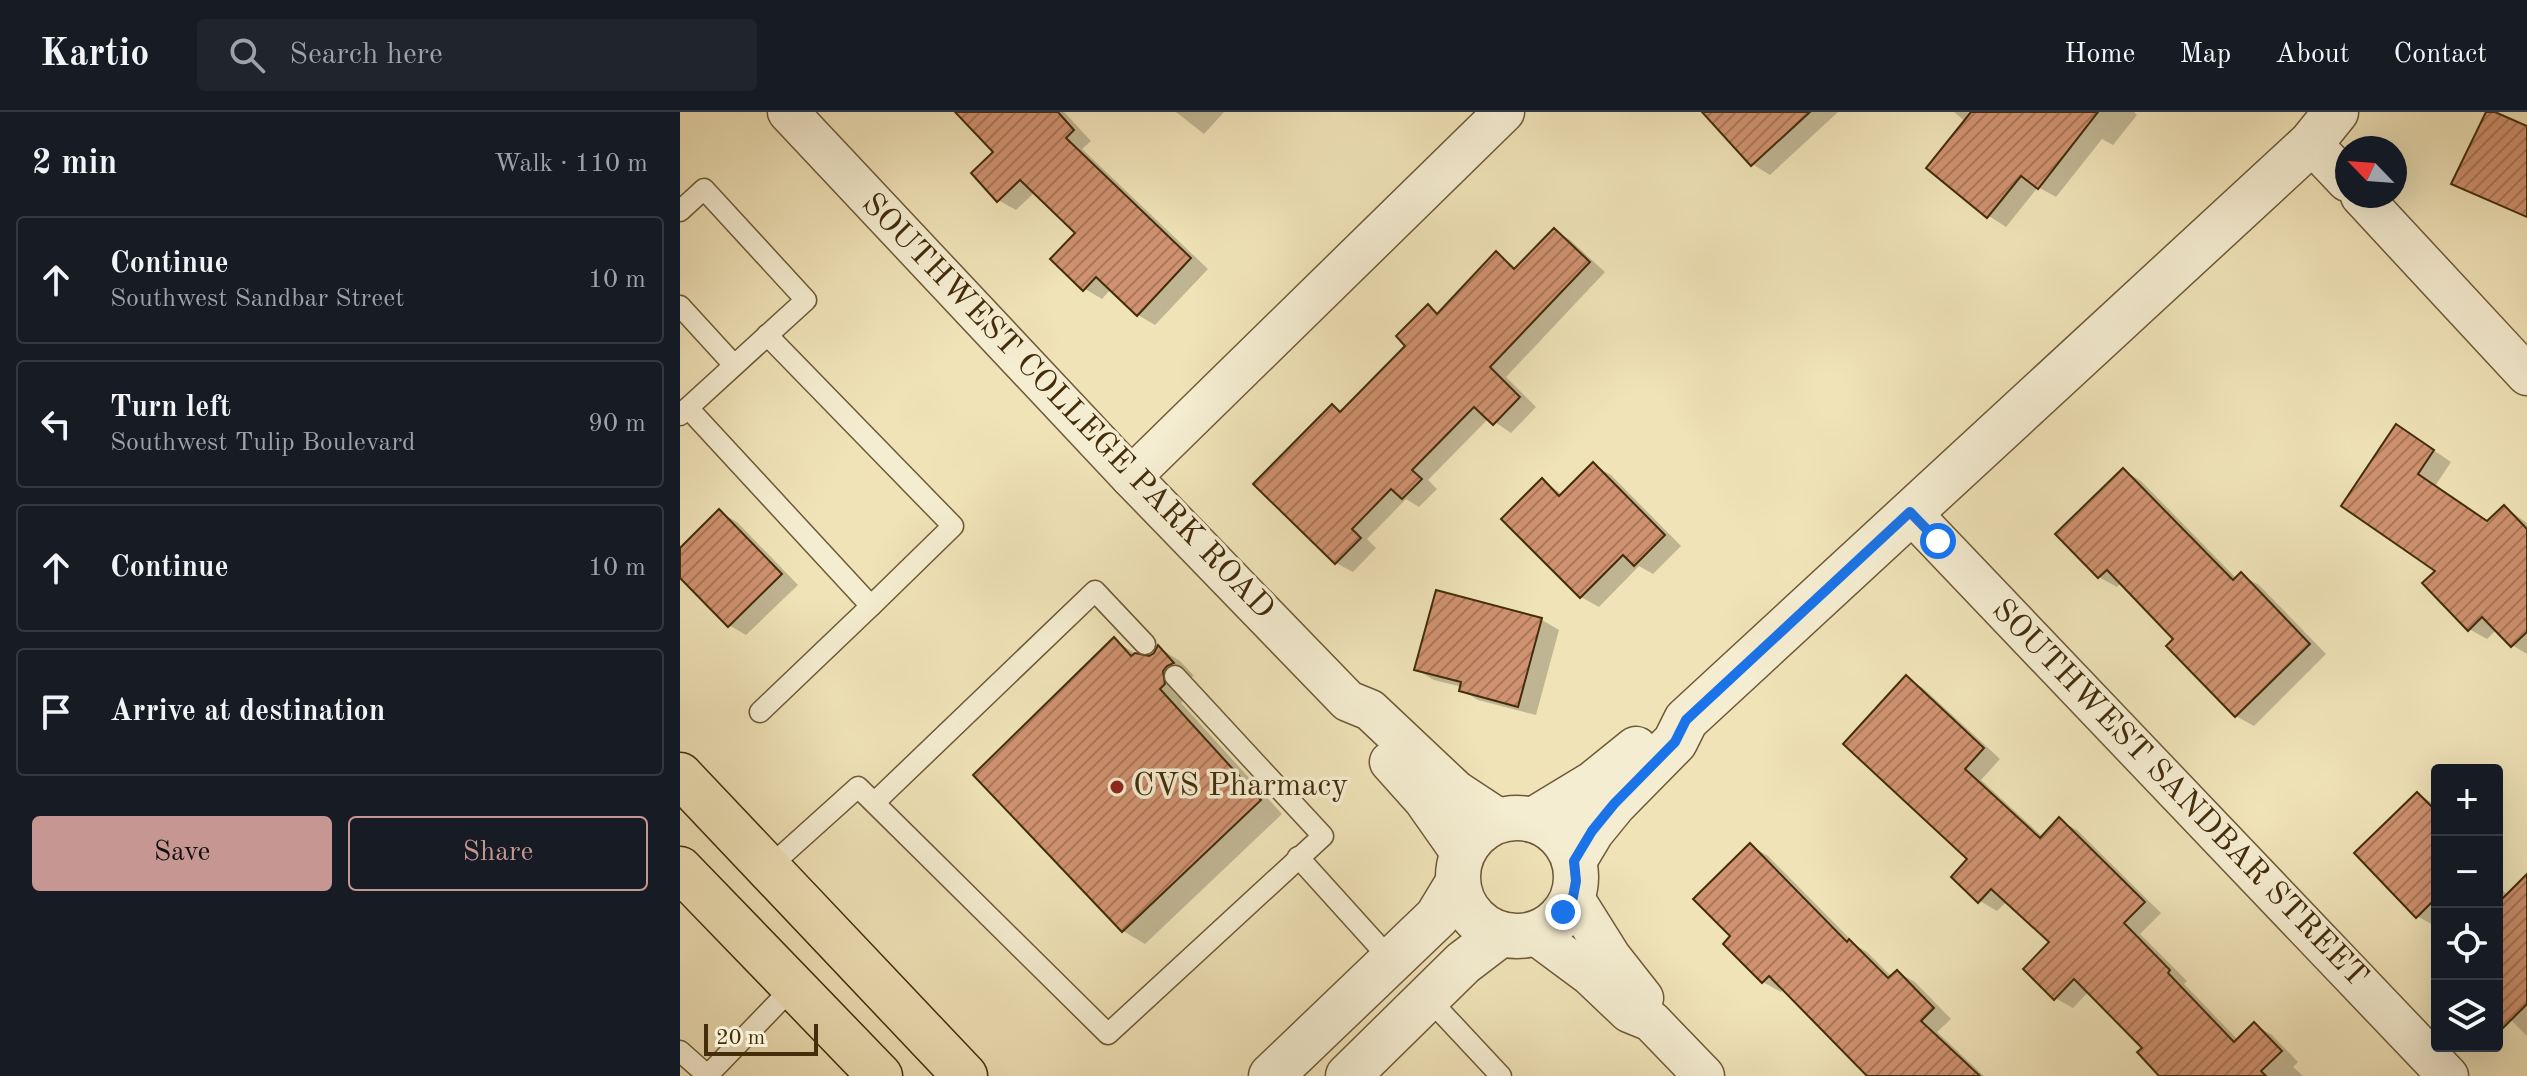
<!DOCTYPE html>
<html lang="en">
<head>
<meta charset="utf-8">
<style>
  :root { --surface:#171b24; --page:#20242c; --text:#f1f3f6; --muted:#9ea1a6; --line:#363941; --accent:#c59692 }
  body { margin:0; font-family:"Old Standard TT",serif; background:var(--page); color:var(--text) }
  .controls { position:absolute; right:24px; bottom:24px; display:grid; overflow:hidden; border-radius:8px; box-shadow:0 8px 32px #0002 }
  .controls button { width:72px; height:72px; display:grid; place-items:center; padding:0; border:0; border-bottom:2px solid var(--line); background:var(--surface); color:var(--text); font:40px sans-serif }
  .compass { position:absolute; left:1655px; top:24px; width:72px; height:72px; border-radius:50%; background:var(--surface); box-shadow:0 8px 32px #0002; rotate:295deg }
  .scale { position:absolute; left:24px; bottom:20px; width:114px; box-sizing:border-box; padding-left:8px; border:4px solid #432d0b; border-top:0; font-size:22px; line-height:28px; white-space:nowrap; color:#432d0b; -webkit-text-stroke:6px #f5edd1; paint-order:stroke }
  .stop { position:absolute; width:24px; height:24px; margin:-18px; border:6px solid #1a73e8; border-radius:50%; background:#fff }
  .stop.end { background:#1a73e8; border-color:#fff; box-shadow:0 2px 8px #0008 }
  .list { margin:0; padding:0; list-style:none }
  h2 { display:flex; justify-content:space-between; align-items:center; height:104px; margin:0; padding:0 32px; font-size:34px }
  h2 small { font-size:26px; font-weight:400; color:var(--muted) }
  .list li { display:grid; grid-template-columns:52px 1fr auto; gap:24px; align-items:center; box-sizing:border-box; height:128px; margin:0 16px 16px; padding:0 16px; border:2px solid var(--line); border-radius:8px }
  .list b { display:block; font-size:30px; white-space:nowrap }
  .list p { margin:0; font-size:26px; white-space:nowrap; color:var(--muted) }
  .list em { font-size:26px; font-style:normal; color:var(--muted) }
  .actions { display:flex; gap:16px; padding:24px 32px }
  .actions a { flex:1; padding:18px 0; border:2px solid var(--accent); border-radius:8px; text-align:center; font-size:28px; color:var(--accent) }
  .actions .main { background:var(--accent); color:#111 }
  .icon { flex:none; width:44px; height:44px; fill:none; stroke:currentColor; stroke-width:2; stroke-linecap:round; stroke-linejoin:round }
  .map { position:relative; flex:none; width:1847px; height:964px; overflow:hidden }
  header { display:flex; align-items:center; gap:48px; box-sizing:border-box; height:112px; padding:0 40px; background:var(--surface); border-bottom:2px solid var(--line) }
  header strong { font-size:38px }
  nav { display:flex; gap:44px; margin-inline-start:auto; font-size:28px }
  .search { width:560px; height:72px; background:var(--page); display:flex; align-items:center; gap:20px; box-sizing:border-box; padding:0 28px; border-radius:8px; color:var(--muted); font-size:30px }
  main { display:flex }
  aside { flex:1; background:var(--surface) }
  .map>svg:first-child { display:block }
  .shadow { fill:#0003 }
  .building { fill:url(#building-hatch); stroke:#432d0b; stroke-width:2 }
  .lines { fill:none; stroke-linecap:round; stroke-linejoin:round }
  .service-casing { stroke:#6e5a36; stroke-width:23 }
  .minor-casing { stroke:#6e5a36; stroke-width:43 }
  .tertiary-casing { stroke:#6e5a36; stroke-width:47 }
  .primary-casing { stroke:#432d0b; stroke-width:47 }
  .service { stroke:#f5edd1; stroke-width:20 }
  .minor { stroke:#f5edd1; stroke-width:40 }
  .tertiary { stroke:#f5edd1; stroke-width:44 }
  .primary { stroke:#f0e3b8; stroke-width:44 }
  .route { stroke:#1a73e8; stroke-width:10 }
  .poi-dot { fill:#8f2418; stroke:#f5edd1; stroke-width:3 }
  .labels { text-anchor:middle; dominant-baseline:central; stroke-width:7; stroke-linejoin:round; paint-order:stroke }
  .street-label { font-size:32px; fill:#432d0b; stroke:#f5edd1 }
  .poi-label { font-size:32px; fill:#432d0b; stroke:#f5edd1; text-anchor:start }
</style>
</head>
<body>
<header>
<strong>Kartio</strong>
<div class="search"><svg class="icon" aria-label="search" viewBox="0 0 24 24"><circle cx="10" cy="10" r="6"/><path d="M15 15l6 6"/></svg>Search here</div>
<nav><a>Home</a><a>Map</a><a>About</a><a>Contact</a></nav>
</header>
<main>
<aside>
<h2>2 min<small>Walk · 110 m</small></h2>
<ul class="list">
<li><svg class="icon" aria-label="ahead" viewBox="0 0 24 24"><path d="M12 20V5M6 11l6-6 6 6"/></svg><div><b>Continue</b><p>Southwest Sandbar Street</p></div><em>10 m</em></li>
<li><svg class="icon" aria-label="left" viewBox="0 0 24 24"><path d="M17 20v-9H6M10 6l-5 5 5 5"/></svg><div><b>Turn left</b><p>Southwest Tulip Boulevard</p></div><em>90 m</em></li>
<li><svg class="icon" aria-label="ahead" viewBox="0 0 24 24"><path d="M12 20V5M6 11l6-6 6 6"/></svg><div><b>Continue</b></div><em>10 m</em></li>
<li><svg class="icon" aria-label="arrive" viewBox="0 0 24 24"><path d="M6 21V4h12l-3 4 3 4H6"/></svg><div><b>Arrive at destination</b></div></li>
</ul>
<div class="actions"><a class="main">Save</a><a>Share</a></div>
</aside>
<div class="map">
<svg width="1847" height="964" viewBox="0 0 1847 964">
  <defs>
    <pattern id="building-hatch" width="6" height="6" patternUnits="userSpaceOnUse" patternTransform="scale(2)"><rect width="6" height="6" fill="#d09270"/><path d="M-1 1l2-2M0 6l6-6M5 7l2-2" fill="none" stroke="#aa785a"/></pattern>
  </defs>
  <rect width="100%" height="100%" fill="#f0e3b8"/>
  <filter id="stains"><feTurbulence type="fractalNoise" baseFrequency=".0025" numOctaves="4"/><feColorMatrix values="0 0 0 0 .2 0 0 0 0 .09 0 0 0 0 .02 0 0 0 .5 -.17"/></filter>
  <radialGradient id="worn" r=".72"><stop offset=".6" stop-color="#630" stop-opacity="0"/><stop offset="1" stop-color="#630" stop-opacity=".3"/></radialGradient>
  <!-- shadow -->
  <g class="shadow">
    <path d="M278,0H384L411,29L402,37L528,157L475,213L458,203L431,177L422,187L405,177L398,121L355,80L336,98L318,88L316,40Z"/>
    <path d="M496,0H544L524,22Z"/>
    <path d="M1024,0H1158L1090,63L1072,52Z"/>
    <path d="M1274,0H1454L1457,3L1433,33L1422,27L1376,85L1358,75L1326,115L1309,104L1248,56L1286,10Z"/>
    <path d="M1808,0L1847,16V106L1774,71Z"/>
    <path d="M874,118L890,128L925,160L826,265L856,295L831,321L809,306L748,368L757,377L739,395L726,387L687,427L696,436L673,460L656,451L576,372L652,294L663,300L728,234L748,195L760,202L816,142L838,157Z"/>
    <path d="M1734,325L1771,350L1755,374L1808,411L1824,395L1847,411V542L1832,533L1817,517L1807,527L1789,517L1758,459L1664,394Z"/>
    <path d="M913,353L931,363L1001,434L973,462L959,454L919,495L901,485L862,368L883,383Z"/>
    <path d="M1443,358L1461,369L1557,467L1561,463L1579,473L1646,542L1574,614L1556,604L1496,527L1442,470L1437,475L1419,465Z"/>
    <path d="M39,400L57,410L118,473L66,523L49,513L0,463V439Z"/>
    <path d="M757,481L862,508L879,518L856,603L798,588L781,578L782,575L754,568L737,558Z"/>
    <path d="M434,528L459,544L469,547L479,536L500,549L514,564L509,566L507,585L501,591L602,702L465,832L443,819Z"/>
    <path d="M1226,566L1243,576L1320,647L1301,668L1363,725L1379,708L1397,718L1481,801L1460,822L1507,869L1504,872L1558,928L1574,913L1592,923L1618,950L1613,955L1623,964H1482L1465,936L1409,879L1393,896L1375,886L1372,830L1327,789L1317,799L1300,789L1290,746Z"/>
    <path d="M1738,682L1757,694V812L1755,814L1737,804Z"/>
    <path d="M1071,734L1088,744L1177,834L1187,840L1212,865L1217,860L1235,870L1271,907L1257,920L1304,964H1190L1104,877L1101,880L1083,870L1053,824Z"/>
    <path d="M1847,765V924L1817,894V772L1828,784Z"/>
  </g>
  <!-- building -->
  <g class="building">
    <path d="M275,0H378L394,18L386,26L511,146L457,204L416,165L403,179L370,147L395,121L340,68L317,90L291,61L313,40Z"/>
    <path d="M1022,0H1130L1071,54Z"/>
    <path d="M1291,0H1418L1358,77L1341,64L1307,106L1246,56Z"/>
    <path d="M1806,0H1815L1847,14V105L1771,72Z"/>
    <path d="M874,116L910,150L810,255L840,285L813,313L794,295L732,358L742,367L722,387L711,377L672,417L681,426L655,452L573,372L652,292L660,300L725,234L716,224L748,192L757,202L816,139L834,157Z"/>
    <path d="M1716,312L1754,338L1738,362L1807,409L1824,393L1847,417V520L1831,535L1802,505L1788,519L1742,471L1755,459L1661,394Z"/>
    <path d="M913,350L985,423L954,454L943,443L900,486L821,407L862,366L879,384Z"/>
    <path d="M1443,356L1553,468L1561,460L1630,532L1555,605L1486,534L1493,527L1427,458L1418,466L1375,422Z"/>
    <path d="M39,397L102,462L48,515L0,466V436Z"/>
    <path d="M756,478L862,506L838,595L779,579L781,570L734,558Z"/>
    <path d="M434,525L451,544L455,541L469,544L474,541L478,533L494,551L487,554L483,559L485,572L480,577L581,688L442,820L293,663Z"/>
    <path d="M1226,563L1304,636L1285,657L1360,726L1379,705L1465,790L1444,811L1490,858L1488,861L1554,930L1574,910L1602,939L1581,959L1586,964H1479L1457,940L1462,936L1394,867L1374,888L1343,857L1369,830L1311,777L1298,791L1271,765L1287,747L1163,632Z"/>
    <path d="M1737,680L1757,700V785L1736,806L1674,741Z"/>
    <path d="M1070,731L1167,830L1169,827L1208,866L1217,858L1254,896L1241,909L1300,964H1187L1089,864L1082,871L1043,832L1050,824L1013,787Z"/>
    <path d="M1847,762V892L1817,922V792Z"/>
  </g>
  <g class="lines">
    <defs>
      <g id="service">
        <path d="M0,99L24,77L126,188L0,303"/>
        <path d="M0,194L54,253"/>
        <path d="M8,296L191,494L273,414L87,223"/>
        <path d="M80,600L191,494"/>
        <path d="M195,690L415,479L465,532"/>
        <path d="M618,745L712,849"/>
        <path d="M88,756L178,675L428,922L643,724L495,564"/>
        <path d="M748,886L821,964"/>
        <path d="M0,939L27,963"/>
        <path d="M27,964L114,874"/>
      </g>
      <g id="minor">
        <path d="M108,0L451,365L668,589L690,598L776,679L820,708"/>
        <path d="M1631,31L1667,69"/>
        <path d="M1681,84L1847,263"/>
        <path d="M451,365L824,0"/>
        <path d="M1230,400L1768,964"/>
        <path d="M710,650L744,688L782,742"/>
        <path d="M893,785L930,844L963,886"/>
        <path d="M856,823L910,863L949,900L971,909L1024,964"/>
      </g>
      <g id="tertiary">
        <circle cx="837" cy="765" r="59"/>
        <path d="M853,708L914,671L956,637"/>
        <path d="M894,749L912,719L934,692L995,630L1006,608L1631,31L1656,0"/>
        <path d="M591,964L757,805L777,772"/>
        <path d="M668,964L783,851L821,822"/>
      </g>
      <g id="primary">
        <path d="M0,663L285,964"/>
        <path d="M0,757L200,964"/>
      </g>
    </defs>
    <!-- service casing -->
    <use href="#service" class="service-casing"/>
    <!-- minor casing -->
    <use href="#minor" class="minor-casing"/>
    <!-- tertiary casing -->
    <use href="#tertiary" class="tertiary-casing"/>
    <!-- primary casing -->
    <use href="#primary" class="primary-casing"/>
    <!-- service -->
    <use href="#service" class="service"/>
    <!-- minor -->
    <use href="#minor" class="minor"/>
    <!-- tertiary -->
    <use href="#tertiary" class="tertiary"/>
    <!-- primary -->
    <use href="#primary" class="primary"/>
  </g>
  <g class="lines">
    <!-- route -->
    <path class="route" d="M883,800L893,785L896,769L894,749L912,719L934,692L995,630L1006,608L1230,400L1258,429"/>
  </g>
  <!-- markers -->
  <circle class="poi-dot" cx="437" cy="675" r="8"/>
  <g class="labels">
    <!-- street labels -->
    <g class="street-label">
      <text transform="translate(387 295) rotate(46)">SOUTHWEST COLLEGE PARK ROAD</text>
      <text transform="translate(1499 682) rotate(46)">SOUTHWEST SANDBAR STREET</text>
    </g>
    <!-- poi labels -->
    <g class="poi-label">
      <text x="453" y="675">CVS Pharmacy</text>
    </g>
  </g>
  <rect width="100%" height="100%" filter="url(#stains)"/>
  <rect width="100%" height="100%" fill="url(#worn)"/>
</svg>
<div class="controls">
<button>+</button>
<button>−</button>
<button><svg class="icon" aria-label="locate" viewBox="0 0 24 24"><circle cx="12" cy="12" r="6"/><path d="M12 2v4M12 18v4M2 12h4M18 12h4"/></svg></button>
<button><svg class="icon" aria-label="layers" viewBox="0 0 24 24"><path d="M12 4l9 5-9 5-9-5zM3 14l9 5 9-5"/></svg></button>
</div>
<svg class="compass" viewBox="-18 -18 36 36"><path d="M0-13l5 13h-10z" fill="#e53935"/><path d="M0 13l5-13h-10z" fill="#9ea1a6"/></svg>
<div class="scale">20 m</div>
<div class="stop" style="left:1258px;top:429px"></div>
<div class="stop end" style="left:883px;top:800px"></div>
</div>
</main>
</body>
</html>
